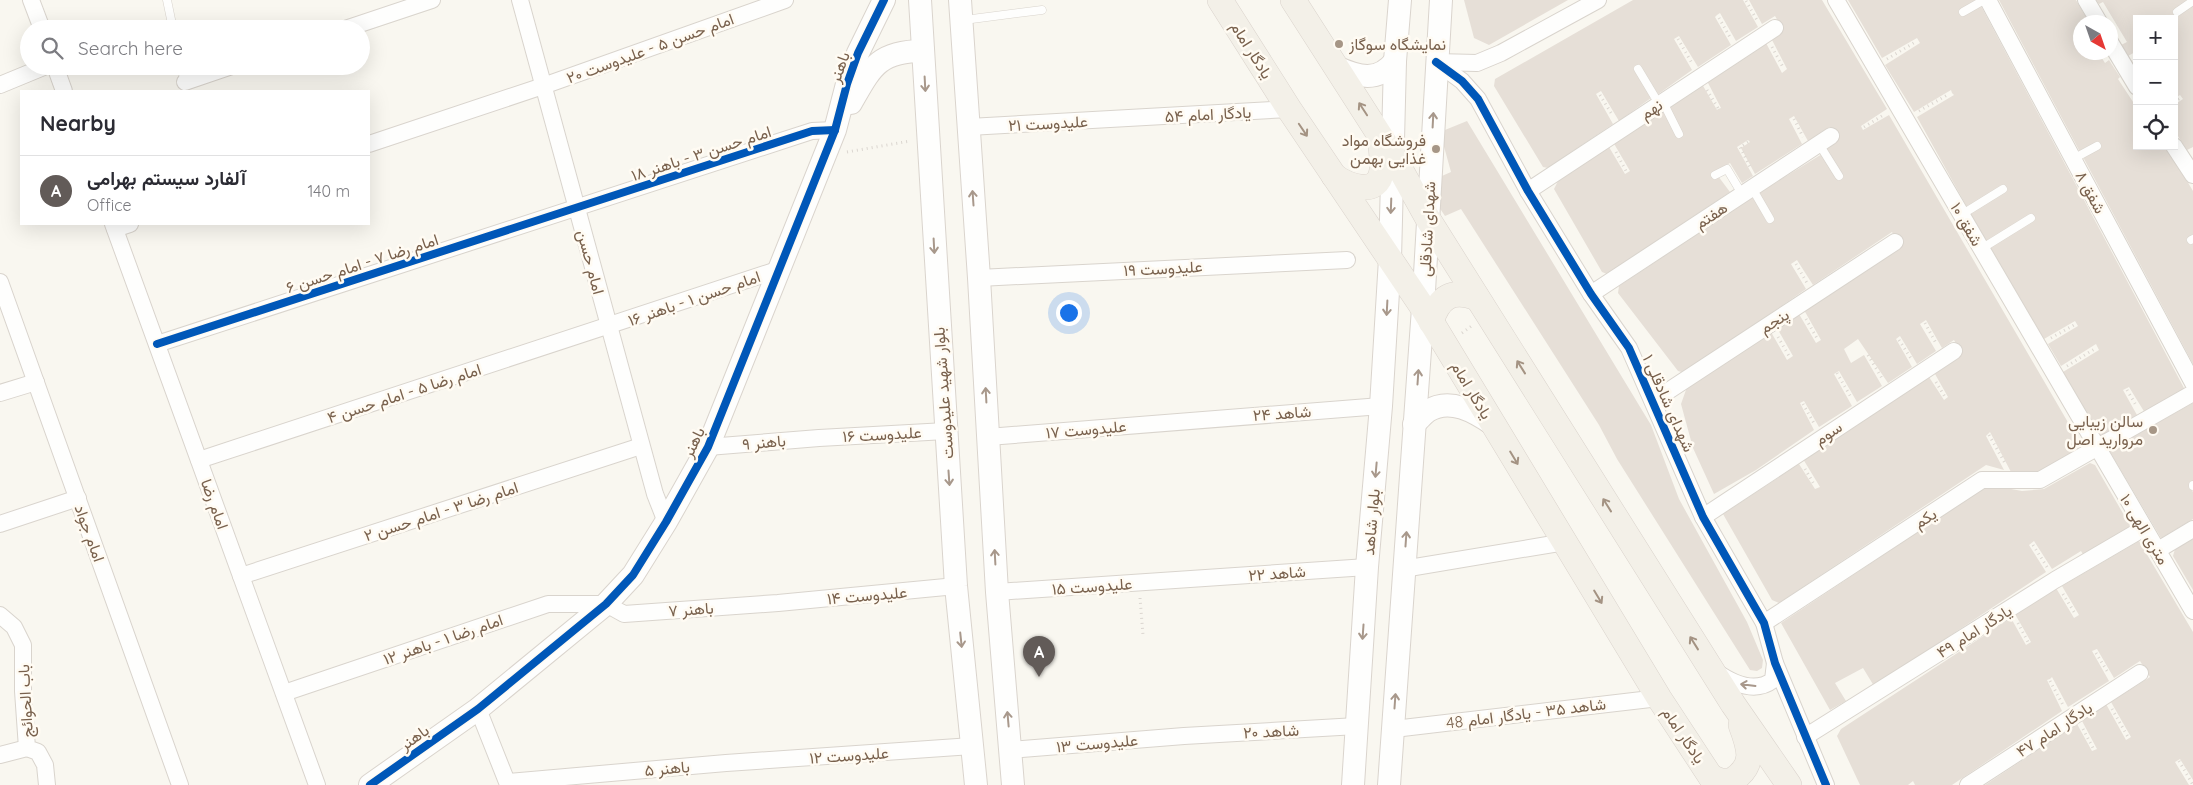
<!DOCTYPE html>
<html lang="en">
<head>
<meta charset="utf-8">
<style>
  :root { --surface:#fff; --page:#f2f2f3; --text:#2b2b33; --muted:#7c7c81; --line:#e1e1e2; --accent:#625b58 }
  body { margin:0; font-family:Quicksand,Vazirmatn,sans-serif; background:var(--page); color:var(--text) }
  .controls { position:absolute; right:15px; top:15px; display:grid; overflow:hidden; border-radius:0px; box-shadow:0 5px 20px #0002 }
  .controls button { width:45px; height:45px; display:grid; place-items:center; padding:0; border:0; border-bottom:1px solid var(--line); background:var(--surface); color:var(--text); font:25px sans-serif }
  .compass { position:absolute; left:2073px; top:15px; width:45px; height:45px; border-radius:50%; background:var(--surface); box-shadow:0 5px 20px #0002; rotate:140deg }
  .you { position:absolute; left:1068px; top:312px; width:18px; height:18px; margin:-12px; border:4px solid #fff; border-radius:50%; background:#1a73e8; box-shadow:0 0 0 8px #1a73e833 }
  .badge { display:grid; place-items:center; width:32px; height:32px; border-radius:50%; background:var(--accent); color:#fff; font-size:16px; font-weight:700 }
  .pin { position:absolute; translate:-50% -41px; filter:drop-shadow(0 1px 2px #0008) }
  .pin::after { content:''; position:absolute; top:26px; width:18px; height:15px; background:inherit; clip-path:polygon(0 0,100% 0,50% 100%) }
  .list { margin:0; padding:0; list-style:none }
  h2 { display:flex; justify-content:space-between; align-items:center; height:65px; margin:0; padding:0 20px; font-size:21px }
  h2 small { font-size:16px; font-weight:400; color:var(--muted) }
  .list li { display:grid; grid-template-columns:32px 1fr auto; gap:15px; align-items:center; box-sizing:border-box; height:70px; padding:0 20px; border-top:1px solid var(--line) }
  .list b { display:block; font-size:19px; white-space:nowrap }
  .list p { margin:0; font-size:16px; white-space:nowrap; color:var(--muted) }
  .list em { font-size:16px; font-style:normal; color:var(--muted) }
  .icon { flex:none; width:28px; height:28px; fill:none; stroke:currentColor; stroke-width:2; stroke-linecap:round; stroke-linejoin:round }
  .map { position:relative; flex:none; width:2193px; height:785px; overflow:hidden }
  .search { position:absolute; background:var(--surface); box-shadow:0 5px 20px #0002; left:20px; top:20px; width:350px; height:55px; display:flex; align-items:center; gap:12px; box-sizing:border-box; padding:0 18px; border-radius:28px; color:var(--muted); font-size:19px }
  .panel { position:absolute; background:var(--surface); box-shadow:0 5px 20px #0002; left:20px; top:90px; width:350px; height:135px; border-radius:0px }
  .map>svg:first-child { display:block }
  .building { fill:#e6dfd7 }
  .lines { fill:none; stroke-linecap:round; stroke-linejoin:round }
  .lane-casing { stroke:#d9d4cd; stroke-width:9 }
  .street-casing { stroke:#d9d4cd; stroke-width:18 }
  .secondary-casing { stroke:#dad4cd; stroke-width:24 }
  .primary-casing { stroke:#dad3cc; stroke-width:26 }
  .path { stroke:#dbd6d0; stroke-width:3; stroke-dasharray:1 4; stroke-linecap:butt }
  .lane { stroke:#fefefd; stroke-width:8 }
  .street { stroke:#fefefd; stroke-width:16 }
  .secondary { stroke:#fefefd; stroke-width:22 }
  .primary { stroke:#f3f0e8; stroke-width:25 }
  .cycleway-casing { stroke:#fffbf3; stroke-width:11 }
  .cycleway { stroke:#0057b8; stroke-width:8 }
  .oneway { stroke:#a8988b }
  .oneway2 { stroke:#a49383 }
  .poi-dot { fill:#a69686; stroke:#fffbf3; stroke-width:2 }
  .labels { text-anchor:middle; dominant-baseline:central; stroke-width:5; stroke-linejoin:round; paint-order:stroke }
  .poi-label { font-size:16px; fill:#79614d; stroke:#fffbf3; text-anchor:end }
  .street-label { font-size:16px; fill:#79614d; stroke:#fffbf3 }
</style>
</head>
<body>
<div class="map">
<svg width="2193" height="785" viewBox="0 0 2193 785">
  <rect width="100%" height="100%" fill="#f9f7f0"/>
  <!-- building -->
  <g class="building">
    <path d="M1464,0H1568L1489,45L1474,38Z"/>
    <path d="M1633,0H1743L1758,27L1736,41L1720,13L1717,15L1715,17L1731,45L1698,67L1679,36L1674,39L1692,70L1657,95L1639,65L1635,68L1651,98L1619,121L1601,91L1596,94L1613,124L1548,168L1543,167L1494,86L1495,79Z"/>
    <path d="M1749,0H1822L1887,109L1861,126L1863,130L1889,115L2080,443L2079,449L2036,474L2011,472L1990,432L1986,436L2004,470L1986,465L1779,603L1772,600L1723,514L1799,464L1815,489L1820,487L1803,459L1929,377L1944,400L1948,397L1935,374L1962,355L1954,340L1942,348L1926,320L1920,324L1936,351L1917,364L1900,336L1896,339L1912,367L1888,383L1858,339L1844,349L1851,363L1864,355L1882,386L1857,402L1839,371L1834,374L1852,406L1819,427L1804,401L1800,403L1814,430L1756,470L1714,494L1693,448L1681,404L1687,387L1771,332L1787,360L1793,356L1777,328L1799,314L1816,343L1821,340L1804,310L1901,248L1892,232L1813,285L1797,260L1791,264L1806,289L1685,373L1678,371L1618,293L1619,286L1753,197L1767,222L1769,221L1759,193L1822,154L1838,180L1843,177L1826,149L1838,140L1830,127L1808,141L1794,116L1789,119L1802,144L1755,174L1741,148L1750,142L1748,140L1737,147L1753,176L1742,183L1730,163L1715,172L1730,192L1607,274L1602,272L1554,189L1558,181L1609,147L1625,174L1630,171L1613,142L1663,110L1678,138L1683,135L1668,106L1702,84L1717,110L1718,109L1721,108L1707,81L1766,43L1782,73L1787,69L1771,38L1783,30L1775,16L1762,24Z"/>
    <path d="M1848,0H1976L1959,11L1962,16L1981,6L2184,388L2182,391L2145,413L2129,387L2123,390L2137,415L2101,437L2063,372L2099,350L2096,344L2061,366L2048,344L2078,326L2075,321L2044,339L1970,213L2006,191L2004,185L1967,207L1917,117L1954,95L1952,93L1951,90L1914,112L1885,65L1920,43L1917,38L1882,58Z"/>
    <path d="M1999,0H2076L2089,22H2080V52H2098L2105,63L2109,60L2120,77L2118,79L2137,108V146H2166L2193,191V236L2187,239L2190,244L2193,242V364L2083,157L2101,148L2098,142L2080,152Z"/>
    <path d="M2096,0H2190L2193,5V147L2187,150L2174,130V105L2183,99L2180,95L2174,99V19H2137V51L2128,56L2121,45L2127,42L2103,2L2099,4Z"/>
    <path d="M1467,121L1651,425L1679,499L1747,622L1763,660L1762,668L1757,671L1750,670L1617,459L1599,425L1461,209L1445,216L1437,204L1435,179L1451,172L1440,132Z"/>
    <path d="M2193,403V483L2189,486L2193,492V519L2161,538L2109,450Z"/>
    <path d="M2090,463L2095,465L2132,529L2085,558L2081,551L2052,569L2034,541L2029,545L2046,572L1874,686L1863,668L1835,683L1846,701L1830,710L1781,623L1981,490L1995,486L2022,491L2044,489Z"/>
    <path d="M2193,539V590L2173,556L2175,549Z"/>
    <path d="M2139,541L2193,632V780L2180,759L2175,762L2189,785H1985L2077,724L2092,751L2097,749L2082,721L2106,704L2126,740L2131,737L2111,702L2150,677L2140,661L2114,678L2097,649L2092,651L2109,681L2068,707L2052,677L2050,679L2047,680L2062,711L1952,785H1915L1913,781L1908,785H1860L1837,736L1841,729L2011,618L2026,645L2031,642L2015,614L2056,588L2074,618L2079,615L2062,586Z"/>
  </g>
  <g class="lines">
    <defs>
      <g id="lane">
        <path d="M167,0L173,29"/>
        <path d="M1963,12L1984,0"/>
        <path d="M2177,12L2193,1"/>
        <path d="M964,20L1042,10"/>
        <path d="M181,66L185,82"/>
        <path d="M1638,69L1659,104"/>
        <path d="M1663,102L1679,134"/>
        <path d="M1819,144L1839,176"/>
        <path d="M2073,159L2097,146"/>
        <path d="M1715,175L1727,169L1742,194"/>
        <path d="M1752,188L1770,219"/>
        <path d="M1961,215L2003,189"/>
        <path d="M2191,240L2193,239"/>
        <path d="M1981,249L2031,218"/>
        <path d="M2193,485V486"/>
      </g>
      <g id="street">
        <path d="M31,0L42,29"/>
        <path d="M520,0L655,494L666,522"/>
        <path d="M1836,0L2193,611"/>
        <path d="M1988,0L2193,383"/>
        <path d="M2086,0L2099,22"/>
        <path d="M345,29L432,0"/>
        <path d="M2110,42L2137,87"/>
        <path d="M1436,62L1462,81L1478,99L1528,191L1591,294L1629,348L1703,517L1764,623L1775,663L1826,785"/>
        <path d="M1436,62L1477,63L1501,53L1598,0"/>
        <path d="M55,66L64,91"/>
        <path d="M185,82L232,66"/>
        <path d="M0,85L46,66"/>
        <path d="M969,127L1289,109"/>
        <path d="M369,144L543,86L785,0"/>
        <path d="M2174,146L2193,175"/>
        <path d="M1528,191L1775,28"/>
        <path d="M113,224L317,785"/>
        <path d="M115,229L130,224"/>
        <path d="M979,278L1347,260"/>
        <path d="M0,282L180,785"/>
        <path d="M1591,294L1831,136"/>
        <path d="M157,344L812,131L835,130"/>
        <path d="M0,393L36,382"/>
        <path d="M1653,401L1895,242"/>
        <path d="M988,437L1381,406"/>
        <path d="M708,447L819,438L946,431"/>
        <path d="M199,460L780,269"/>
        <path d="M1703,517L1954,351"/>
        <path d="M0,524L78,498"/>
        <path d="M2158,550L2193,529"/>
        <path d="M1403,569L1565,542"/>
        <path d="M241,576L641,446"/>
        <path d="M997,592L1367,567"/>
        <path d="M0,615L14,627L23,645V691L27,748L38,752L45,765L47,785"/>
        <path d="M1764,623L1982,480H2040L2193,393"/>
        <path d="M1715,671C1732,683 1755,694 1773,680L1775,663"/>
        <path d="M284,693L548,604H606L624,614L778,603L956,586"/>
        <path d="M478,709L507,782L726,763L972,746"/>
        <path d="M1394,729L1659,698"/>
        <path d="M1805,737L2055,580L2144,528"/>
        <path d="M1010,750L1184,736L1357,726"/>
        <path d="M0,755L27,748"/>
        <path d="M1968,785L2140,673"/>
      </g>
      <g id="secondary">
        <path d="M920,0L956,586L976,785"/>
        <path d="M960,0L979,278L997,592L1013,785"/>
        <path d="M1336,67C1358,77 1378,83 1395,61"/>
        <path d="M851,103C871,68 878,51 923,51"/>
        <path d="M1414,424C1419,420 1423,414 1428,411C1450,397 1475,412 1494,425"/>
        <path d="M370,785L478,709L606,604L633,575L666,522L708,447L835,130L847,84L858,53L884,0"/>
        <path d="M1353,785L1367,567L1381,406L1390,259L1395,61L1400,0"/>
        <path d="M1389,785L1423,308L1441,0"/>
      </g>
      <g id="primary">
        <path d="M1220,0L1289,109L1423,308L1659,698L1716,785"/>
        <path d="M1293,0L1393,156L1428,219L1733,704L1789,785"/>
        <path d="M1334,176C1348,186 1378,198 1382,170C1383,159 1381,148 1380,138"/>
        <path d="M1431,322C1439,296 1453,289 1477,298"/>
        <path d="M1711,777L1721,781H1731C1756,766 1750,749 1741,725"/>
      </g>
    </defs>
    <!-- lane casing -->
    <use href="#lane" class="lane-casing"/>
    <!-- street casing -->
    <use href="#street" class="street-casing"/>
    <!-- secondary casing -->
    <use href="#secondary" class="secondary-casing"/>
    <!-- primary casing -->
    <use href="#primary" class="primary-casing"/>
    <!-- path -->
    <g class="path">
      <path d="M1746,1L1758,22"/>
      <path d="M1719,18L1731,39"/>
      <path d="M1678,39L1693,65"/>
      <path d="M1772,47L1784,69"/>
      <path d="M1887,59L1917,41"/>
      <path d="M1707,90L1718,108"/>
      <path d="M1600,95L1613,116"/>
      <path d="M2174,102L2180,98"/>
      <path d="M1919,111L1949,94"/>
      <path d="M1794,119L1803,137"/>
      <path d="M1864,127L1885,114"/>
      <path d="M1748,142L1740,147L1751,169"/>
      <path d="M847,152L910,141"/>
      <path d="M1616,152L1626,171"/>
      <path d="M1796,264L1807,283"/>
      <path d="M1806,319L1818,340"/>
      <path d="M1925,323L1937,345"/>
      <path d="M1462,333L1473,325"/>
      <path d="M1778,337L1789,356"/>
      <path d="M2051,338L2074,325"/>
      <path d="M1899,340L1912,360"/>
      <path d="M1868,355L1883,380"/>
      <path d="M2067,366L2096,348"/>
      <path d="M1837,373L1852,399"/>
      <path d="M1936,382L1945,397"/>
      <path d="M2127,390L2137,407"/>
      <path d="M1803,404L1815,425"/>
      <path d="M1989,435L2006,465"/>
      <path d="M1805,469L1815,486"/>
      <path d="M2033,545L2047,567"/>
      <path d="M2063,594L2076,615"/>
      <path d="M1140,598L1143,635"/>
      <path d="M2018,623L2028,642"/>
      <path d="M2096,653L2109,674"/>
      <path d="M2050,681L2063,705"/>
      <path d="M2112,709L2128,737"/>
      <path d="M2083,729L2093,748"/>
      <path d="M2179,761L2193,785"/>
    </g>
    <!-- lane -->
    <use href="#lane" class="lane"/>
    <!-- street -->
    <use href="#street" class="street"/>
    <!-- secondary -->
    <use href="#secondary" class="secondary"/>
    <!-- primary -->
    <use href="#primary" class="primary"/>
    <defs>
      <g id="cycleway">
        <path d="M1436,62L1462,81L1478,99L1528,191L1591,294L1629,348L1703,517L1764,623L1775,663L1826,785"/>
        <path d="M157,344L812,131L835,130"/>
        <path d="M370,785L478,709L606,604L633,575L666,522L708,447L835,130L847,84L858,53L884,0"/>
      </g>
    </defs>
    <!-- cycleway casing -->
    <use href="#cycleway" class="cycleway-casing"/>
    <!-- cycleway -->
    <use href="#cycleway" class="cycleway"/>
  </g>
  <!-- one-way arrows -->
  <defs><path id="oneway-shaft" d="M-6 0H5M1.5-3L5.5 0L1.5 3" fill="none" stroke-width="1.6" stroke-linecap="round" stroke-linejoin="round" transform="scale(1.25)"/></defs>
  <g class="oneway">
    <use href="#oneway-shaft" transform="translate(925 84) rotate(87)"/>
    <use href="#oneway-shaft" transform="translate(1433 120) rotate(-87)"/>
    <use href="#oneway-shaft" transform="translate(973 198) rotate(-94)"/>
    <use href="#oneway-shaft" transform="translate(1391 206) rotate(92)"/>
    <use href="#oneway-shaft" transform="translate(934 246) rotate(87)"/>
    <use href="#oneway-shaft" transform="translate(1387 308) rotate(93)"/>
    <use href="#oneway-shaft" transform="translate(1418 377) rotate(-86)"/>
    <use href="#oneway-shaft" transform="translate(986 395) rotate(-93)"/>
    <use href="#oneway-shaft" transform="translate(1376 470) rotate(95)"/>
    <use href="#oneway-shaft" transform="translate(949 478) rotate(86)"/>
    <use href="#oneway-shaft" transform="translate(1406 539) rotate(-86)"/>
    <use href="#oneway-shaft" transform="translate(995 557) rotate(-93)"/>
    <use href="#oneway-shaft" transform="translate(1363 632) rotate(94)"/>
    <use href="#oneway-shaft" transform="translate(961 640) rotate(84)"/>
    <use href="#oneway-shaft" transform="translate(1748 685) rotate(-173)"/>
    <use href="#oneway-shaft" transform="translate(1395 701) rotate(-86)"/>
    <use href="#oneway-shaft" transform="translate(1008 719) rotate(-95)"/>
  </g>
  <g class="oneway2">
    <use href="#oneway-shaft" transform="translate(1363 109) rotate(-123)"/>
    <use href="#oneway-shaft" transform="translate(1303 130) rotate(56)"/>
    <use href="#oneway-shaft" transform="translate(1521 367) rotate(-122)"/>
    <use href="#oneway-shaft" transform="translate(1514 458) rotate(59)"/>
    <use href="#oneway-shaft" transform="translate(1607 505) rotate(-122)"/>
    <use href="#oneway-shaft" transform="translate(1598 597) rotate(59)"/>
    <use href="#oneway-shaft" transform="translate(1694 643) rotate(-122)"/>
  </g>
  <!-- markers -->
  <g class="poi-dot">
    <circle cx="1339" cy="44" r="5"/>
    <circle cx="1436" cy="149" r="5"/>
    <circle cx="2153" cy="430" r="5"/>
  </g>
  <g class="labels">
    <!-- poi labels -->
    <g class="poi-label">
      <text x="1349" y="44" text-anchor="start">نمایشگاه سوگاز</text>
      <text x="1426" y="140">فروشگاه مواد<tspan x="1426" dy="18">غذایی بهمن</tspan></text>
      <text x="2143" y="421">سالن زیبایی<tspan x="2143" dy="18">مروارید اصل</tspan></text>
    </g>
    <!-- street labels -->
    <g class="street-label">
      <text transform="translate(650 48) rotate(-20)">امام حسن ۵ - علیدوست ۲۰</text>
      <text transform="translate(1252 50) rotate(58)">یادگار امام</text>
      <text transform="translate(839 67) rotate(-70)">باهنر</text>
      <text transform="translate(1651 109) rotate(-33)">نهم</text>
      <text transform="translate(1208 114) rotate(-3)">یادگار امام ۵۴</text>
      <text transform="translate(1048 123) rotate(-3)">علیدوست ۲۱</text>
      <text transform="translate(701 153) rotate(-18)">امام حسن ۳ - باهنر ۱۸</text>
      <text transform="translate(2091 192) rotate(62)">شفق ۸</text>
      <text transform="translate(1711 215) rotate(-33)">هفتم</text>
      <text transform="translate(1967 224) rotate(60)">شفق ۱۰</text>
      <text transform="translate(1427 229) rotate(-87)">شهدای شادقلی</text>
      <text transform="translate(591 262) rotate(75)">امام حسن</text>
      <text transform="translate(362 263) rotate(-18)">امام رضا ۷ - امام حسن ۶</text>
      <text transform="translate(1163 268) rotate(-3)">علیدوست ۱۹</text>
      <text transform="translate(694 298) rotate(-19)">امام حسن ۱ - باهنر ۱۶</text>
      <text transform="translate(1774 321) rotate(-33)">پنجم</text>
      <text transform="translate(1472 390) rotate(59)">یادگار امام</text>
      <text transform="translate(404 393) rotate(-18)">امام رضا ۵ - امام حسن ۴</text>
      <text transform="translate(943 393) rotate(-94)">بلوار شهید علیدوست</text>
      <text transform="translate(1669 403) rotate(66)">شهدای شادقلی ۱</text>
      <text transform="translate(1282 413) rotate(-4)">شاهد ۲۴</text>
      <text transform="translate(1086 429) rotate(-5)">علیدوست ۱۷</text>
      <text transform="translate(1828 433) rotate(-34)">سوم</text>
      <text transform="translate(882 434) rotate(-3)">علیدوست ۱۶</text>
      <text transform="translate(693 442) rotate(-64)">باهنر</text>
      <text transform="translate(764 442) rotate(-5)">باهنر ۹</text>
      <text transform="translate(215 504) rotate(70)">امام رضا</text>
      <text transform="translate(441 511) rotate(-18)">امام رضا ۳ - امام حسن ۲</text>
      <text transform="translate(1925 518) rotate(-33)">یکم</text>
      <text transform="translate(1371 522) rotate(-85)">بلوار شاهد</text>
      <text transform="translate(2145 529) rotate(59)">۱۰ متری الهی</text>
      <text transform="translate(90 533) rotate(70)">امام جواد</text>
      <text transform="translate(1277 573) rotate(-4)">شاهد ۲۲</text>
      <text transform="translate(1092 586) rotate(-4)">علیدوست ۱۵</text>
      <text transform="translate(867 595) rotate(-5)">علیدوست ۱۴</text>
      <text transform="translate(691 609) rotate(-4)">باهنر ۷</text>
      <text transform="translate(1974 631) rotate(-32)">یادگار امام ۴۹</text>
      <text transform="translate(443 639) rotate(-19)">امام رضا ۱ - باهنر ۱۲</text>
      <text transform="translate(25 701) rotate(-93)">باب الحوائج</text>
      <text transform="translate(1526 713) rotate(-7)">شاهد ۳۵ - یادگار امام 48</text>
      <text transform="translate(2054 729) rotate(-33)">یادگار امام ۴۷</text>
      <text transform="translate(1271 731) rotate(-3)">شاهد ۲۰</text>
      <text transform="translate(1684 735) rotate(56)">یادگار امام</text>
      <text transform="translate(414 737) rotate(-35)">باهنر</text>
      <text transform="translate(1097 743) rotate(-5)">علیدوست ۱۳</text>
      <text transform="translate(849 755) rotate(-4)">علیدوست ۱۲</text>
      <text transform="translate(667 768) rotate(-5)">باهنر ۵</text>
    </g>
  </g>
</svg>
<div class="controls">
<button>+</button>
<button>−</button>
<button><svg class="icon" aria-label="locate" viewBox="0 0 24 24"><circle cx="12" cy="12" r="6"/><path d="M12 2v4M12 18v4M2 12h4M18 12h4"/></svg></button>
</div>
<svg class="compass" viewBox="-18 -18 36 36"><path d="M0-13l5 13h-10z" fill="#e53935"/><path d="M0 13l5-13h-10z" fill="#7c7c81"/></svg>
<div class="you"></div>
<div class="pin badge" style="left:1039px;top:677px">A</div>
<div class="search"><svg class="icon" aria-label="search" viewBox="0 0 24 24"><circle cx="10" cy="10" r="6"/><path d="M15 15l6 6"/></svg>Search here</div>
<section class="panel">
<h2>Nearby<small></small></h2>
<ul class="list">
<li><span class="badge">A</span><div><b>آلفارد سیستم بهرامی</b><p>Office</p></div><em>140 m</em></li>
</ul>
</section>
</div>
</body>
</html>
